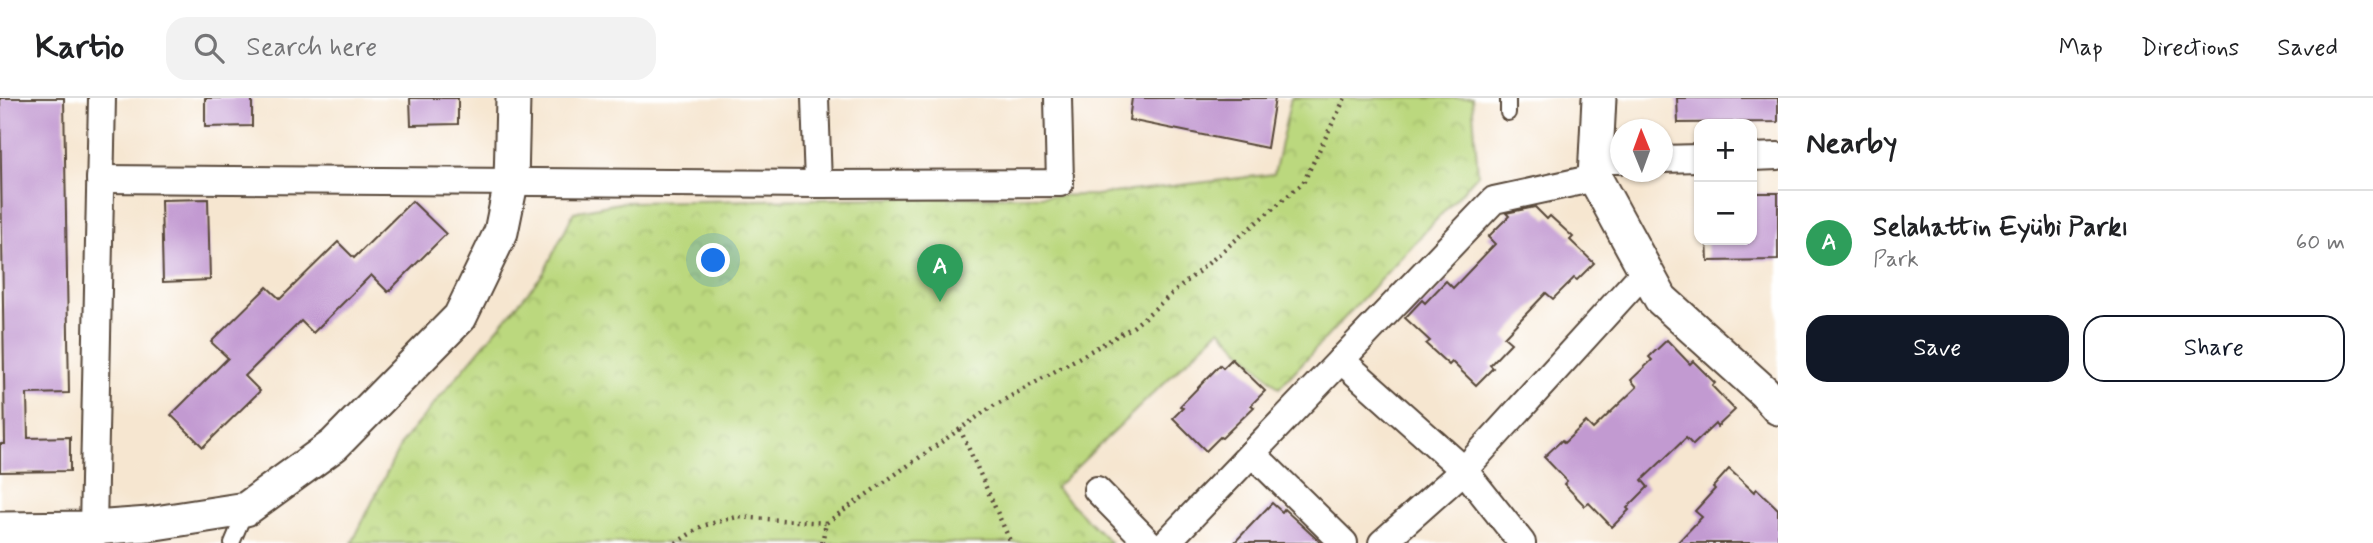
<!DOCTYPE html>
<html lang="en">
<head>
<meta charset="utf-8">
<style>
	body { margin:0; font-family:Mynerve,sans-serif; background:#f2f2f2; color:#202124 }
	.controls { position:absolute; right:21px; top:21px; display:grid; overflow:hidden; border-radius:14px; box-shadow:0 2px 5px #0004 }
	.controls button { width:63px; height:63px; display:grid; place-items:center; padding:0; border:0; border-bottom:2px solid #e0e0e0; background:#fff; color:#202124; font:35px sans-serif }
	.compass { position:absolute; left:1610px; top:21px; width:63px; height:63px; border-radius:50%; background:#fff; box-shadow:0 2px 5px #0004; rotate:359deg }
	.you { position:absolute; left:714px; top:163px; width:24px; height:24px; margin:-18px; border:5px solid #fff; border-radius:50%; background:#1a73e8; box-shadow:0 0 0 10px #1a73e833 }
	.badge { display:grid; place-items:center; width:46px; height:46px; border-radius:50%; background:#111827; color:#fff; font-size:23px; font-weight:700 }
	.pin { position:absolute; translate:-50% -58px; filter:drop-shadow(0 2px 4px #0008) }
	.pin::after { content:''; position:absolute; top:37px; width:24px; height:21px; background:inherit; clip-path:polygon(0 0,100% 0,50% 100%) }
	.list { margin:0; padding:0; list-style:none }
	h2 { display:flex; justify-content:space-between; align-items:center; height:91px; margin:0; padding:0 28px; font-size:30px }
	h2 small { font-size:23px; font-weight:400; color:#757577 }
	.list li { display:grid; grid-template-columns:46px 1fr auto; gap:21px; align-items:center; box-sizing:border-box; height:105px; padding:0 28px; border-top:2px solid #e0e0e0 }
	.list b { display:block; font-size:26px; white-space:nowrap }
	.list p { margin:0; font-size:23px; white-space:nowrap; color:#757577 }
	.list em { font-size:23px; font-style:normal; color:#757577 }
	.actions { display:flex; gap:14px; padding:21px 28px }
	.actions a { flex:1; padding:16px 0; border:2px solid #111827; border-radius:21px; text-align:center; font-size:24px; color:#111827 }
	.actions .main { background:#111827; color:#fff }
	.icon { flex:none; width:38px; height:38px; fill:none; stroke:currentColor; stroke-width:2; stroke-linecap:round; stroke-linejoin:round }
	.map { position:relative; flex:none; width:1778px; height:445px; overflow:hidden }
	header { display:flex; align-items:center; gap:42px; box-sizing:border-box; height:98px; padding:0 35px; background:#fff; border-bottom:2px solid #e0e0e0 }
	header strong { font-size:33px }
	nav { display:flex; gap:38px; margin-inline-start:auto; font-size:24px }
	.search { width:490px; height:63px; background:#f2f2f2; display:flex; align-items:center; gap:18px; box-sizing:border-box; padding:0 24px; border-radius:21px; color:#757577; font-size:26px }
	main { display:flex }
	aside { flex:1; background:#fff }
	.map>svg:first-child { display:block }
	.park { fill:url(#park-crowns); stroke:#7b814e; stroke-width:2 }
	.building { fill:#c29ad1 }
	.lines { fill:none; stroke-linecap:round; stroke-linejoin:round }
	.service-casing { stroke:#574639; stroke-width:18 }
	.minor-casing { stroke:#574639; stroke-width:30 }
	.tertiary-casing { stroke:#574639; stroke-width:37 }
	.path { stroke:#574639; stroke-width:4.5; stroke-dasharray:2 5; stroke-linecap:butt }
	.service { stroke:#fff; stroke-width:14 }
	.minor { stroke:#fff; stroke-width:26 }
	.tertiary { stroke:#fff; stroke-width:33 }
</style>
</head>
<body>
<header>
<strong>Kartio</strong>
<div class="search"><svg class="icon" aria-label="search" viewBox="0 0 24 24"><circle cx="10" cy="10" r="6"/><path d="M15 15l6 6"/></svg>Search here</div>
<nav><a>Map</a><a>Directions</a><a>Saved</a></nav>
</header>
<main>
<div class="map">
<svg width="1778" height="445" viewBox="0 0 1778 445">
	<defs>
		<pattern id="park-crowns" width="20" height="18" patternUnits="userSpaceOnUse" patternTransform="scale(1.75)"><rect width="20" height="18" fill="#bbd87e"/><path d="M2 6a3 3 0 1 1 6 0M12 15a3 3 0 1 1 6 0" fill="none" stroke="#a2ba6c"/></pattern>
	</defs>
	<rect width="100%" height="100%" fill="#fff"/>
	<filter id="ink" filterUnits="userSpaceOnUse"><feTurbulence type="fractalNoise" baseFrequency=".0143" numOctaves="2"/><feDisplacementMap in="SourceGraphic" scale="14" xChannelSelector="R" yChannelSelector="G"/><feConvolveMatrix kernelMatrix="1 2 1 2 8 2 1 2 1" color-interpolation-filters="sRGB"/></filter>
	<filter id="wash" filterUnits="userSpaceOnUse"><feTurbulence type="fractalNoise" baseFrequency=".00686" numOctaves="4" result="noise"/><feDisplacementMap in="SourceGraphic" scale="28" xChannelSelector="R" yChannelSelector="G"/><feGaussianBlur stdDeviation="1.57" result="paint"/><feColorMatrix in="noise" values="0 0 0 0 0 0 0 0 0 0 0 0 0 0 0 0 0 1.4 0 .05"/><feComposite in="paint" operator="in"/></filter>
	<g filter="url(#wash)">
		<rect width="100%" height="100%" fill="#f6e6d0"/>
		<polygon class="park" points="1291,0 1472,0 1478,77 1279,290 1220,231 1055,390 1111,445 352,445 402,344 543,176 574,114 624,104 1096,97 1274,76"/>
		<g id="blocks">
			<g class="building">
				<polygon points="0,0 64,0 69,295 27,296 28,340 70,339 70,373 0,374 0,346 5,346"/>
				<polygon points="205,0 252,0 252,28 205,29"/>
				<polygon points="410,0 458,0 458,26 411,27"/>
				<polygon points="1132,0 1275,0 1267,50 1129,22"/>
				<polygon points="1677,0 1778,0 1778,24 1678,25"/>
				<polygon points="1752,95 1778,95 1778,162 1708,163 1707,142 1752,142"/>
				<polygon points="208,101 210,182 163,184 161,102"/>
				<polygon points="412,103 446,136 388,194 371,177 313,235 301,223 245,278 260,293 203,349 171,317 228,260 211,244 267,189 280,201 338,144 354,160"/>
				<polygon points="1535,109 1547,121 1550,118 1573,139 1570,142 1594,165 1577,182 1574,180 1553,201 1546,195 1504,239 1511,245 1490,267 1493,270 1476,287 1452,264 1449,267 1426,246 1430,243 1405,220 1422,202 1425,205 1446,183 1453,190 1495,146 1488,139 1509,118 1506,115"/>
				<polygon points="1667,242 1690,266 1693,263 1715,285 1712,288 1735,312 1717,329 1715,326 1693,347 1686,340 1642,382 1648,389 1627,410 1629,412 1612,429 1589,405 1585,408 1564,386 1567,383 1544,359 1562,342 1564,345 1586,324 1593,331 1616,309 1637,289 1631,282 1652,262 1649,259"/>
				<polygon points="1232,261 1265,293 1251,307 1254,309 1222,340 1220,339 1206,353 1173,320 1183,310 1180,308 1220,267 1223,270"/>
				<polygon points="1729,371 1754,394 1757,391 1778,411 1778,445 1677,445 1702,419 1695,413 1715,391 1713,389"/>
				<polygon points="1272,405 1282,414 1284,411 1321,445 1234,445"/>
			</g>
		</g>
	</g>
	<g filter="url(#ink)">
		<use href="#blocks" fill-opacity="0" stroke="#574639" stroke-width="2"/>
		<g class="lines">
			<g class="service-casing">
				<g id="service">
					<polyline points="1508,0 1508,15"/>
					<polyline points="232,445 246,412"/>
				</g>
			</g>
			<g class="minor-casing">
				<g id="minor">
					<polyline points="815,0 818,86"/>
					<polyline points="1752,59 1778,58"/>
					<polyline points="1662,61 1699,60"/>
					<polyline points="1595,62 1620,62"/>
					<polyline points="100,81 818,86 1060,85 1058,0"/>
					<polyline points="1341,262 1464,372 1382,445"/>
					<polyline points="1252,355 1344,445"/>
					<polyline points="1097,392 1149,445"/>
					<polyline points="93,430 102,0"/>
					<polyline points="1166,445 1494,102 1595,80"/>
					<polyline points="1522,445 1464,372 1646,172"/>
				</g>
			</g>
			<g class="tertiary-casing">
				<g id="tertiary">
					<polyline points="1599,0 1595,80 1661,201 1764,294 1778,310"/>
					<polyline points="0,431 93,430 149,426 246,411 334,347 460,219 501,134 511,85 513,0"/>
				</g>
			</g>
			<g class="path">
				<polyline points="960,331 1011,445"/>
				<polyline points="676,445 702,428 737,419 826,425"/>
				<polyline points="822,445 826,425 990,310 1133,229 1303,85 1345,0"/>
			</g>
			<use href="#service" class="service"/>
			<use href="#minor" class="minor"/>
			<use href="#tertiary" class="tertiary"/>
		</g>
	</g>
</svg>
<div class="controls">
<button>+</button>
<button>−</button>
</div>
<svg class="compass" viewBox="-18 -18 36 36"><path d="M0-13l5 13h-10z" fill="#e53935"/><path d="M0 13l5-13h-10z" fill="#757577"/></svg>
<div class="you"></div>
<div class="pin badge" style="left:940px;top:204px;background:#2e9e5b">A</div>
</div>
<aside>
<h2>Nearby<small></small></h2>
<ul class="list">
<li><span class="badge" style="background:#2e9e5b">A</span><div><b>Selahattin Eyübi Parkı</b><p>Park</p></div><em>60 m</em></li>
</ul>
<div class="actions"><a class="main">Save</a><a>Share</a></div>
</aside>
</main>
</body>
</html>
